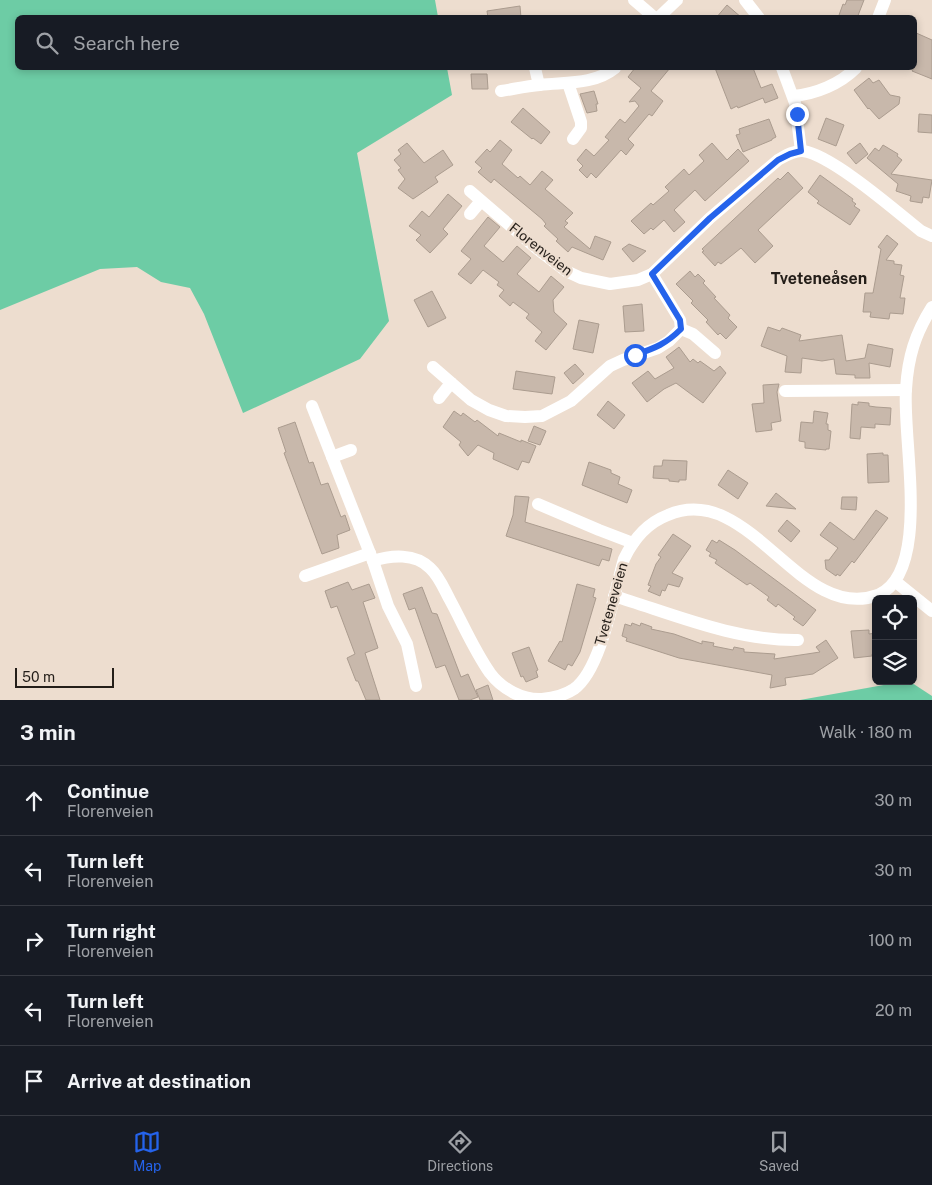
<!DOCTYPE html>
<html lang="en">
<head>
<meta charset="utf-8">
<style>
	body { margin:0; font-family:"Public Sans",sans-serif; background:#20242c; color:#f1f3f6 }
	.controls { position:absolute; right:15px; bottom:15px; display:grid; overflow:hidden; border-radius:8px; box-shadow:0 2px 8px #0003 }
	.controls button { width:45px; height:45px; display:grid; place-items:center; padding:0; border:0; border-bottom:1px solid #363941; background:#171b24; color:#f1f3f6; font:25px sans-serif }
	.scale { position:absolute; left:15px; bottom:12px; width:99px; box-sizing:border-box; padding-left:5px; border:2px solid #241e19; border-top:0; font-size:14px; line-height:18px; white-space:nowrap; color:#241e19; -webkit-text-stroke:4px #edddcf; paint-order:stroke }
	.stop { position:absolute; width:15px; height:15px; margin:-11px; border:4px solid #2563eb; border-radius:50%; background:#fff }
	.stop.end { background:#2563eb; border-color:#fff; box-shadow:0 1px 5px #0008 }
	.list { margin:0; padding:0; list-style:none }
	h2 { display:flex; justify-content:space-between; align-items:center; height:65px; margin:0; padding:0 20px; font-size:21px }
	h2 small { font-size:16px; font-weight:400; color:#9ea1a6 }
	.list li { display:grid; grid-template-columns:32px 1fr auto; gap:15px; align-items:center; box-sizing:border-box; height:70px; padding:0 20px; border-top:1px solid #363941 }
	.list b { display:block; font-size:19px; white-space:nowrap }
	.list p { margin:0; font-size:16px; white-space:nowrap; color:#9ea1a6 }
	.list em { font-size:16px; font-style:normal; color:#9ea1a6 }
	.icon { flex:none; width:28px; height:28px; fill:none; stroke:currentColor; stroke-width:2; stroke-linecap:round; stroke-linejoin:round }
	.map { position:relative; flex:none; width:932px; height:700px; overflow:hidden }
	.search { position:absolute; background:#171b24; box-shadow:0 2px 8px #0003; left:15px; right:15px; top:15px; height:55px; display:flex; align-items:center; gap:12px; box-sizing:border-box; padding:0 18px; border-radius:8px; color:#9ea1a6; font-size:19px }
	.sheet { height:415px; background:#171b24 }
	nav { display:flex; justify-content:space-around; align-items:center; box-sizing:border-box; height:70px; border-top:1px solid #363941; background:#171b24; font-size:14px; color:#9ea1a6 }
	nav a { display:grid; justify-items:center; gap:2px }
	nav .on { color:#2563eb }
	.map>svg:first-child { display:block }
	.green { fill:#6dcca5 }
	.building { fill:#c8b8ab; stroke:#ab9c8f }
	.lines { fill:none; stroke-linecap:round; stroke-linejoin:round }
	.minor { stroke:#fff; stroke-width:12 }
	.route { stroke:#2563eb; stroke-width:6 }
	.labels { text-anchor:middle; dominant-baseline:central; stroke-width:5; stroke-linejoin:round; paint-order:stroke }
	.street-label { font-size:14px; fill:#241e19; stroke:#edddcf }
	.quarter-label { font-size:16px; font-weight:bold; fill:#241e19; stroke:#edddcf }
</style>
</head>
<body>
<div class="map">
<svg width="932" height="700" viewBox="0 0 932 700">
	<rect width="100%" height="100%" fill="#edddcf"/>
	<g class="green">
		<polygon points="0,0 435,0 438,17 18,18 18,68 447,68 452,95 357,153 389,321 360,359 243,413 204,314 190,288 161,282 137,267 100,269 0,310"/>
		<polygon points="906,681 909,681 932,696 932,700 800,700"/>
	</g>
	<g class="building">
		<polygon points="847,0 864,0 857,18 838,18 843,4 845,5"/>
		<polygon points="727,5 742,18 716,18"/>
		<polygon points="520,6 521,18 488,18 487,11"/>
		<polygon points="914,32 932,40 932,79 912,71 914,68"/>
		<polygon points="635,68 670,68 651,91 663,101 652,116 649,114 628,139 634,145 626,155 621,150 596,178 591,173 587,178 579,170 583,166 577,160 586,149 594,156 609,140 605,137 620,119 625,123 639,106 635,101 629,102 641,88 628,77"/>
		<polygon points="715,68 753,68 761,88 772,84 778,98 765,103 763,98 738,108 737,106 731,109"/>
		<polygon points="471,74 487,74 488,89 472,89"/>
		<polygon points="869,78 873,83 879,80 890,95 900,97 899,104 879,119 869,108 868,109 854,90"/>
		<polygon points="594,91 598,104 596,104 597,111 587,113 580,94"/>
		<polygon points="523,108 550,132 541,144 533,138 532,139 511,122"/>
		<polygon points="919,114 932,115 932,133 918,132"/>
		<polygon points="826,118 844,125 836,146 818,139"/>
		<polygon points="769,119 776,137 772,139 772,140 743,152 736,135 740,134 739,129"/>
		<polygon points="500,140 512,150 502,164 518,178 520,176 530,185 542,171 553,180 545,189 573,213 565,221 568,223 564,227 590,249 595,236 611,242 603,260 572,247 568,252 556,241 558,239 544,226 546,224 542,219 494,179 491,183 478,172 482,168 475,162 487,149 490,152"/>
		<polygon points="407,143 424,163 443,150 453,165 435,177 438,182 413,199 398,188 405,179 398,170 401,168 394,160 401,154 398,150"/>
		<polygon points="712,143 727,160 738,149 749,161 705,201 695,190 674,210 685,222 674,232 664,220 653,230 651,228 644,234 631,221 651,203 653,205 669,191 665,187 684,169 689,175 704,161 699,155"/>
		<polygon points="860,143 868,154 856,164 847,153"/>
		<polygon points="883,145 898,154 897,156 902,160 891,174 932,180 929,198 923,197 922,203 910,201 911,196 896,191 898,184 867,158 875,148 879,151"/>
		<polygon points="788,172 803,188 758,230 773,246 755,263 741,248 721,264 718,262 715,266 702,252 704,251 702,249 778,178 780,180"/>
		<polygon points="820,175 853,199 852,201 856,204 854,206 860,210 850,225 817,203 819,201 808,192"/>
		<polygon points="448,194 462,206 443,229 448,234 430,253 416,240 421,235 409,226 422,211 429,217"/>
		<polygon points="488,217 500,227 484,246 503,262 517,246 531,258 517,274 539,292 551,276 564,287 553,300 554,312 567,324 546,350 535,341 542,332 526,318 529,314 513,302 510,306 499,296 504,290 497,285 499,282 483,270 471,284 458,274 471,259 461,251"/>
		<polygon points="887,235 898,244 886,260 894,261 894,264 902,265 900,275 904,276 900,298 905,298 903,314 890,313 889,319 870,317 871,312 863,312 865,293 873,293 881,249 878,247"/>
		<polygon points="629,244 646,251 633,262 622,249"/>
		<polygon points="690,271 695,277 698,274 705,281 703,283 716,297 714,298 730,315 728,318 737,327 726,339 720,333 718,335 706,322 708,320 691,303 693,301 676,284"/>
		<polygon points="432,291 446,318 428,327 414,300"/>
		<polygon points="642,304 644,331 625,332 623,306"/>
		<polygon points="579,320 599,324 593,353 573,349"/>
		<polygon points="768,327 780,331 782,328 801,335 799,341 842,335 846,361 865,358 868,344 893,349 890,367 869,363 870,378 855,378 855,375 836,374 834,359 822,361 802,358 801,373 785,372 787,356 761,346"/>
		<polygon points="679,347 690,362 693,359 698,363 700,361 714,371 720,366 726,373 703,403 676,383 664,389 647,402 632,383 648,371 655,379 674,368 666,357"/>
		<polygon points="575,364 584,374 573,384 564,373"/>
		<polygon points="516,371 555,377 552,394 513,389"/>
		<polygon points="779,384 777,392 781,421 771,423 772,430 756,432 752,404 764,403 763,385"/>
		<polygon points="608,401 625,415 614,429 597,415"/>
		<polygon points="858,402 869,403 869,406 876,407 891,408 890,425 875,424 875,428 861,427 860,439 850,438 852,404 858,405"/>
		<polygon points="454,411 461,416 463,413 475,422 477,420 498,436 499,433 521,442 521,440 536,446 529,463 522,461 518,470 493,459 494,453 478,445 468,456 459,445 461,442 443,427"/>
		<polygon points="814,411 828,413 826,424 828,424 828,430 831,431 829,449 826,449 826,450 805,448 805,442 799,441 801,422 813,423"/>
		<polygon points="295,422 309,463 313,462 321,485 328,483 341,517 345,515 350,530 337,535 339,548 322,554 284,453 286,452 278,428"/>
		<polygon points="534,426 546,431 540,445 528,441"/>
		<polygon points="883,453 883,455 888,455 889,482 868,483 867,454"/>
		<polygon points="663,460 687,461 686,480 679,480 679,482 669,481 669,479 653,478 654,466 662,466"/>
		<polygon points="589,462 611,470 611,473 620,477 618,484 632,490 627,503 582,485"/>
		<polygon points="728,470 748,483 738,499 718,485"/>
		<polygon points="776,493 796,509 766,506"/>
		<polygon points="515,496 529,497 525,522 612,549 609,561 602,559 599,566 506,536 513,515"/>
		<polygon points="842,497 857,497 856,510 841,509"/>
		<polygon points="876,510 888,518 854,563 852,561 840,576 837,574 836,576 826,569 825,560 829,560 838,548 820,535 830,522 854,540"/>
		<polygon points="787,520 800,531 791,542 778,531"/>
		<polygon points="673,534 691,546 672,573 683,578 679,587 668,584 665,591 662,590 660,596 648,591 651,586 648,585 656,564 661,557 658,555"/>
		<polygon points="712,540 717,543 719,540 735,550 816,610 805,624 803,626 793,619 795,617 778,604 776,607 767,600 769,597 750,583 747,585 715,563 717,560 709,556 711,553 706,550"/>
		<polygon points="348,582 352,590 369,584 375,598 363,602 378,648 365,653 380,700 366,700 358,681 356,681 347,658 355,654 337,606 331,608 325,591"/>
		<polygon points="577,584 595,589 593,597 596,598 580,652 572,666 568,664 565,670 548,661 560,641 562,642"/>
		<polygon points="422,587 432,613 437,614 461,677 468,674 478,697 470,700 459,700 445,665 436,668 415,608 409,610 403,594"/>
		<polygon points="632,623 640,626 641,623 652,627 651,629 674,634 702,644 702,641 714,643 713,646 733,650 734,647 744,649 744,652 775,654 774,659 820,652 816,647 826,640 838,658 813,674 785,678 786,685 770,688 772,675 679,658 626,641 627,638 622,636 625,624 631,626"/>
		<polygon points="869,630 869,634 876,633 876,654 872,654 872,656 854,658 851,631"/>
		<polygon points="529,647 538,670 536,671 538,677 526,682 523,676 521,677 512,653"/>
		<polygon points="488,685 493,700 480,700 476,690"/>
	</g>
	<g class="lines">
		<g class="minor">
			<polyline points="634,0 655,18"/>
			<polyline points="745,0 759,18"/>
			<polyline points="658,18 677,0"/>
			<polyline points="878,18 885,0"/>
			<polyline points="535,68 539,85"/>
			<polyline points="782,68 795,103 801,151"/>
			<polyline points="568,83 581,122 581,128 573,139"/>
			<path d="M501 91C514 89 527 86 540 85 565 82 594 85 615 68"/>
			<path d="M793 96C816 94 840 84 856 68"/>
			<path d="M470 191 536 248 566 271 581 278 610 284 638 280 652 274 710 218 778 160C785 156 794 150 803 151 832 155 896 211 921 231L932 236"/>
			<polyline points="470,214 481,201"/>
			<polyline points="652,274 680,320 681,329"/>
			<polyline points="681,329 693,334 715,353"/>
			<polyline points="433,367 471,400 489,410 506,416 525,417 542,416 571,401 610,366 623,360 658,348 669,341 681,329"/>
			<polyline points="785,391 906,390"/>
			<polyline points="439,398 451,383"/>
			<polyline points="312,406 373,561 388,606 407,644 416,686"/>
			<polyline points="332,457 351,450"/>
			<polyline points="538,504 599,530 633,543"/>
			<path d="M373 561C391 555 415 553 430 568 439 576 444 589 450 600 463 624 474 650 490 673 502 689 522 700 542 699 553 698 565 695 574 689 602 669 614 592 624 559 633 540 647 523 668 515 750 480 799 624 878 595 932 572 902 439 906 389 908 357 915 334 932 307"/>
			<polyline points="305,576 370,553"/>
			<polyline points="896,582 932,611"/>
			<path d="M614 596C673 614 735 641 798 640"/>
		</g>
	</g>
	<g class="lines">
		<path class="route" d="M635 355C655 348 666 344 681 329L680 320 652 274 710 218 778 160 790 154 801 151 797 114"/>
	</g>
	<g class="labels">
		<g class="street-label">
			<text transform="translate(541 249) rotate(38)">Florenveien</text>
			<text transform="translate(611 604) rotate(-74)">Tveteneveien</text>
		</g>
		<g class="quarter-label">
			<text x="819" y="278">Tveteneåsen</text>
		</g>
	</g>
</svg>
<div class="controls">
<button><svg class="icon" aria-label="locate" viewBox="0 0 24 24"><circle cx="12" cy="12" r="6"/><path d="M12 2v4M12 18v4M2 12h4M18 12h4"/></svg></button>
<button><svg class="icon" aria-label="layers" viewBox="0 0 24 24"><path d="M12 4l9 5-9 5-9-5zM3 14l9 5 9-5"/></svg></button>
</div>
<div class="scale">50 m</div>
<div class="stop" style="left:635px;top:355px"></div>
<div class="stop end" style="left:797px;top:114px"></div>
<div class="search"><svg class="icon" aria-label="search" viewBox="0 0 24 24"><circle cx="10" cy="10" r="6"/><path d="M15 15l6 6"/></svg>Search here</div>
</div>
<section class="sheet">
<h2>3 min<small>Walk · 180 m</small></h2>
<ul class="list">
<li><svg class="icon" aria-label="ahead" viewBox="0 0 24 24"><path d="M12 20V5M6 11l6-6 6 6"/></svg><div><b>Continue</b><p>Florenveien</p></div><em>30 m</em></li>
<li><svg class="icon" aria-label="left" viewBox="0 0 24 24"><path d="M17 20v-9H6M10 6l-5 5 5 5"/></svg><div><b>Turn left</b><p>Florenveien</p></div><em>30 m</em></li>
<li><svg class="icon" aria-label="right" viewBox="0 0 24 24"><path d="M7 20v-9h11M14 6l5 5-5 5"/></svg><div><b>Turn right</b><p>Florenveien</p></div><em>100 m</em></li>
<li><svg class="icon" aria-label="left" viewBox="0 0 24 24"><path d="M17 20v-9H6M10 6l-5 5 5 5"/></svg><div><b>Turn left</b><p>Florenveien</p></div><em>20 m</em></li>
<li><svg class="icon" aria-label="arrive" viewBox="0 0 24 24"><path d="M6 21V4h12l-3 4 3 4H6"/></svg><div><b>Arrive at destination</b></div></li>
</ul>
</section>
<nav>
<a class="on"><svg class="icon" aria-label="map" viewBox="0 0 24 24"><path d="M3 6l6-2 6 2 6-2v14l-6 2-6-2-6 2zM9 4v14M15 6v14"/></svg>Map</a>
<a><svg class="icon" aria-label="directions" viewBox="0 0 24 24"><path d="M12 3l9 9-9 9-9-9zM9 14v-3h6M13 9l2 2-2 2"/></svg>Directions</a>
<a><svg class="icon" aria-label="saved" viewBox="0 0 24 24"><path d="M7 4h10v16l-5-4-5 4z"/></svg>Saved</a>
</nav>
</body>
</html>
